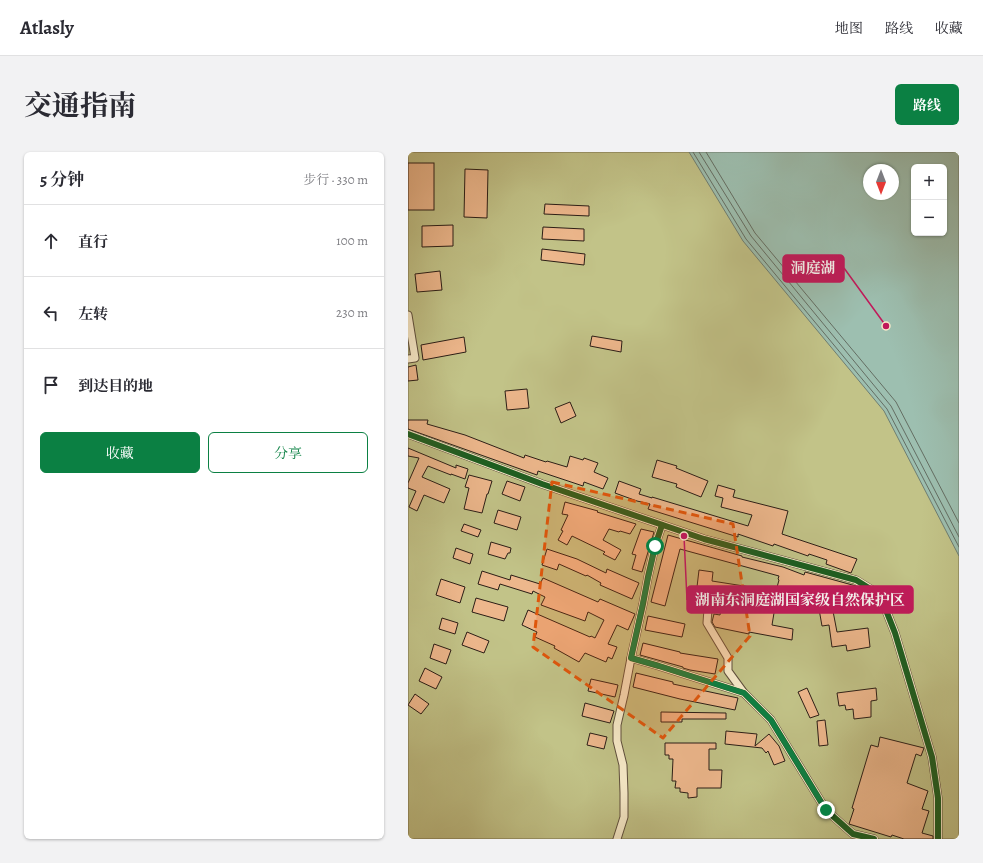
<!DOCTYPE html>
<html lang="zh">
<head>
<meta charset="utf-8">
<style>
	body { margin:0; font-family:Alegreya,"Noto Serif SC",serif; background:#f2f2f3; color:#2b2b33 }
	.controls { position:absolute; right:12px; top:12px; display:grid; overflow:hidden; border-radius:6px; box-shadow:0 1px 3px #0004 }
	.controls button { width:36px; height:36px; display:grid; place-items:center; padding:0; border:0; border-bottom:1px solid #e1e1e2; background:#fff; color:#2b2b33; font:20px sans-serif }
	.compass { position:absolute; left:455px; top:12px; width:36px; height:36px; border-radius:50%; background:#fff; box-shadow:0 1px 3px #0004; rotate:180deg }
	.stop { position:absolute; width:12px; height:12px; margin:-9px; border:3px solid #0b8043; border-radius:50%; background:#fff }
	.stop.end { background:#0b8043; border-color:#fff; box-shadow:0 1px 4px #0008 }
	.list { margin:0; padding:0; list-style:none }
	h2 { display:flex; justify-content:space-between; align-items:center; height:52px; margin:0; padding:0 16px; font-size:17px }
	h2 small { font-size:13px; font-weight:400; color:#7c7c81 }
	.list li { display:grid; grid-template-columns:26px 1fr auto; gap:12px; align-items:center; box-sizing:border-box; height:72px; padding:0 16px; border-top:1px solid #e1e1e2 }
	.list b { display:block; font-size:15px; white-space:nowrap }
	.list em { font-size:13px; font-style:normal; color:#7c7c81 }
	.actions { display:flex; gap:8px; padding:12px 16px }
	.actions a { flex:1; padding:9px 0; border:1px solid #0b8043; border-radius:6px; text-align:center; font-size:14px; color:#0b8043 }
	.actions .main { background:#0b8043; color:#fff }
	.icon { flex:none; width:22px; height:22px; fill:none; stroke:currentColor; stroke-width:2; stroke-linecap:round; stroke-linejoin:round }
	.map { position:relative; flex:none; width:551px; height:687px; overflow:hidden; border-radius:6px }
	header { display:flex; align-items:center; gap:24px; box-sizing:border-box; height:56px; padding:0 20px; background:#fff; border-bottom:1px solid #e1e1e2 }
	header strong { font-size:19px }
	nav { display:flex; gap:22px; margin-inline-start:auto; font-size:14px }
	.intro { display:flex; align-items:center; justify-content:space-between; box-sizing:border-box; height:96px; padding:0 24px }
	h1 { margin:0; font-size:28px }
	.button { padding:10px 18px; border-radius:6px; background:#0b8043; color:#fff; font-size:14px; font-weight:700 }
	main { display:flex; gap:24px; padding:0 24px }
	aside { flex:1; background:#fff; border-radius:6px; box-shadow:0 1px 3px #0004 }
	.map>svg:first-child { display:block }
	.green { fill:#c2c388; stroke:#76704f; fill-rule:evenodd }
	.water { fill:#9dbfb0; stroke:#6f7e72; fill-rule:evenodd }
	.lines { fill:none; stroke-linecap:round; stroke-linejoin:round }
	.shore { stroke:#646e63; stroke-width:1 }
	.building { fill:#edb78c; stroke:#2b1d16 }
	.minor-casing { stroke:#5e4f3d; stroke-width:9 }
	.minor { stroke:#faeecd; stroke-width:7 }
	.cycleway-casing { stroke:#faeecd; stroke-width:8 }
	.cycleway { stroke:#1b5e20; stroke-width:6 }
	.route { stroke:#0b8043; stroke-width:5 }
	.marked { fill:#df560c; fill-opacity:0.2; stroke:#df560c; stroke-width:3; stroke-dasharray:8 5; stroke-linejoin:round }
	.leader { fill:none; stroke:#c2185b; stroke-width:1.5 }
	.callout-dot { fill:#c2185b; stroke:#faeecd; stroke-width:1.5 }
	.callout { fill:#c2185b; stroke:#c2185b; stroke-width:1.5 }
	.callout-label { font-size:15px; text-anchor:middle; font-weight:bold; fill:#fff }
</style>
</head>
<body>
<header>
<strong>Atlasly</strong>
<nav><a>地图</a><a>路线</a><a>收藏</a></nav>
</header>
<div class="intro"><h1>交通指南</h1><a class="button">路线</a></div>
<main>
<aside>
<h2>5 分钟<small>步行 · 330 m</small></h2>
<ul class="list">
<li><svg class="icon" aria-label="ahead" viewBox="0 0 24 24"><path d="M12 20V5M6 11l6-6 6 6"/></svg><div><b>直行</b></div><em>100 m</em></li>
<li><svg class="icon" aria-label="left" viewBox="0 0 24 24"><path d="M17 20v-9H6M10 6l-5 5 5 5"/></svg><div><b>左转</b></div><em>230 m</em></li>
<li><svg class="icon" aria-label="arrive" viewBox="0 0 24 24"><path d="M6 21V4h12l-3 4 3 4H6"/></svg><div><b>到达目的地</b></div></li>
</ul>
<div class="actions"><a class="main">收藏</a><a>分享</a></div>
</aside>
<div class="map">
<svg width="551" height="687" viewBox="0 0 551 687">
	<rect width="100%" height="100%" fill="#f7e5b2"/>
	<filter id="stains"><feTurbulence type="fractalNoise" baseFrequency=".005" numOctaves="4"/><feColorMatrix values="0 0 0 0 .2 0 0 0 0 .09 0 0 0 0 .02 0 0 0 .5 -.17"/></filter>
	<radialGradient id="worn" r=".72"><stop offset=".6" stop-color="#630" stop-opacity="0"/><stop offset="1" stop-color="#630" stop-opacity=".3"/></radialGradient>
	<path class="green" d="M0 0H551V687H0ZM506 15H536V81H506ZM461 18H485V42H461Z"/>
	<path class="water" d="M281 0H551V404L476 259 335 89ZM506 15H536V81H506ZM461 18H485V42H461Z"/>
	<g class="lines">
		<g class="shore">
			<polyline points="285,0 338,87 479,257 551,395"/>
			<polyline points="291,0 343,84 483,254 551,385"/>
			<polyline points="298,0 347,81 488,250 551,371"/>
		</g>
	</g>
	<g class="building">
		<rect x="0" y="11" width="26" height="47"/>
		<polygon points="57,17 80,18 79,66 56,65"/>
		<polygon points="137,52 181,54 181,64 136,62"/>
		<polygon points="45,73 45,94 14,95 14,74"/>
		<polygon points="135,75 176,77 176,89 134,87"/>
		<polygon points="134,97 177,102 176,113 133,108"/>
		<polygon points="32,119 34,138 9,140 7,122"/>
		<polygon points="184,184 214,189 213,200 182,194"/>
		<polygon points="56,185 58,200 15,208 13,193"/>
		<polygon points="8,213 10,228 0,229 0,215"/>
		<polygon points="119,237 121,256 99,258 97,239"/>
		<polygon points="162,250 168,264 153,271 147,256"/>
		<polygon points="0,268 20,268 19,272 57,283 116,306 117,303 138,310 139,309 159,315 162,304 175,308 176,306 190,311 186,320 200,326 195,337 176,330 175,334 130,319 129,323 0,277"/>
		<polygon points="0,296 48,316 48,313 60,317 57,327 43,322 43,323 20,314 14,325 42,337 36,351 16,343 9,359 1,355 8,339 0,336 0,331 11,306 0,304"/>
		<polygon points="249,308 269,314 268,316 300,329 293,345 268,335 269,332 244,325"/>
		<polygon points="61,323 84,329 80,342 79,342 74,361 56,357 61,336 57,335"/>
		<polygon points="99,329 117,335 112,349 94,342"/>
		<polygon points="211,329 233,337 231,342 244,346 244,345 340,374 344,363 313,355 315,346 307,344 310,333 327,338 325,345 380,359 374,382 449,407 443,421 418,412 419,408 401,402 400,404 366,392 365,394 330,382 330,385 240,357 242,352 229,349 207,341"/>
		<polygon points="157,350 190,359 189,360 228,372 222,382 212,379 211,380 201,377 195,388 213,398 207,408 195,402 197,400 164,384 159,393 150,388 155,379 153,378 160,363 154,362"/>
		<polygon points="90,358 113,365 109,378 86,371"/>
		<polygon points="56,372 73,378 70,385 53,379"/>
		<polygon points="233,377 246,380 234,420 224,417 228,403 224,402"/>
		<polygon points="260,383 334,404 334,405 375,415 396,423 397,420 448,434 444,447 407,436 406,438 400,436 397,446 391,444 390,446 373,441 370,455 367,455 364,473 385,477 384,488 341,480 341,482 307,475 304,470 306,462 312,463 316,440 289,435 291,418 305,420 304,429 355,437 353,447 365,450 371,428 370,427 371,424 272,397 257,454 243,450"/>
		<polygon points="83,390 103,396 102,401 100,401 97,407 80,402"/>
		<polygon points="48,396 65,402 62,412 45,406"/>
		<polygon points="139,397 169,407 198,421 199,417 231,431 224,447 192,433 193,431 179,423 178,424 151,412 149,418 134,413"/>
		<polygon points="74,419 102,428 103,423 132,432 135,426 190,450 192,447 227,462 220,478 209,473 200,492 209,495 204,507 200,505 198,510 177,501 171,510 146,496 147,494 127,485 129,480 114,473 120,458 182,485 183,484 187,486 196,468 180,460 177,469 133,453 137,445 125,439 124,442 92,432 90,438 70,432"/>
		<polygon points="33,427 57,435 52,451 28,443"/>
		<polygon points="68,446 100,455 96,469 64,460"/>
		<polygon points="424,454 429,480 460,476 462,495 439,499 438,493 424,495 421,473 414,474 411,457"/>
		<polygon points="240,464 277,472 274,485 237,478"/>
		<polygon points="34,466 50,471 47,482 31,477"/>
		<polygon points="59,480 81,489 76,501 54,493"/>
		<polygon points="235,491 272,500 272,501 310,507 307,522 282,518 275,516 275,515 232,503"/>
		<polygon points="26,492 43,498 38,512 22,506"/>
		<polygon points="17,516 34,525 28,537 11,529"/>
		<polygon points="228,521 265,530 265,532 330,546 327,558 272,547 225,535"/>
		<polygon points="183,527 210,533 207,545 180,539"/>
		<polygon points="399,536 411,563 402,566 390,540"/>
		<polygon points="468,536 469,548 463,549 463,565 446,567 445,557 438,558 437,553 431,554 429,541"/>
		<polygon points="7,542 21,552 13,562 0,553"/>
		<polygon points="177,551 206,559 202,571 174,564"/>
		<polygon points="253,560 318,561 318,567 274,567 274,570 253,570"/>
		<polygon points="417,568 420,593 411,594 409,569"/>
		<polygon points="318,579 349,582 347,594 361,582 371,594 377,609 366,613 360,599 358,601 354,596 317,592"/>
		<polygon points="182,581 199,585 196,597 179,593"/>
		<polygon points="472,585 516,596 513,604 508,602 499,631 520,639 514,657 521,659 514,681 525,684 525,687 496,687 484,683 483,685 441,672 446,657 444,656 463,593 470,595"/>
		<polygon points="257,591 308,591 308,597 301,597 301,618 314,618 313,636 289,636 289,645 280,646 280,641 272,640 272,636 267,636 268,629 264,629 265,607 261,607 261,603 257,603"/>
	</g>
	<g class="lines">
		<g class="minor-casing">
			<g id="minor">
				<polyline points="0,163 7,206 0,207"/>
				<polyline points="0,282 134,332 296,387 448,428 472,443 487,481 524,605 530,646 530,687"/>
				<polyline points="254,373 247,394 240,425 235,452 223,506 251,514 336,541 363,568 418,658 445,682 466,687"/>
				<polyline points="304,443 300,457 299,471 320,506 320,519 336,541"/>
				<polyline points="209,687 216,665 216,641 215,613 209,589 209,573 216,543 223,506"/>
			</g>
		</g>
		<use href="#minor" class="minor"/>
		<g class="cycleway-casing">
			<g id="cycleway">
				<polyline points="0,282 134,332 296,387 448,428 472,443 487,481 524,605 530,646 530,687"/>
				<polyline points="254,373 247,394 240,425 235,452 223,506 251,514 336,541 363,568 418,658 445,682 466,687"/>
			</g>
		</g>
		<use href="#cycleway" class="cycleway"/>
	</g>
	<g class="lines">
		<polyline class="route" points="247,394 223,506 251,514 336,541 363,568 418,658"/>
	</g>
	<path class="marked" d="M144 330 325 372 342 484 255 586 125 495Z"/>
	<path class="leader" d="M478 174L436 116M276 384L279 448"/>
	<g class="callout-dot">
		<circle cx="478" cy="174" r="4"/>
		<circle cx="276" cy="384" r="4"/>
	</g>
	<g class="callout">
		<rect x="375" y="103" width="61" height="27" rx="4"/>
		<rect x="279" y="434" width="226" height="27" rx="4"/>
	</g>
	<g class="callout-label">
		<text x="405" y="121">洞庭湖</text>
		<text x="392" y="453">湖南东洞庭湖国家级自然保护区</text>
	</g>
	<rect width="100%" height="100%" filter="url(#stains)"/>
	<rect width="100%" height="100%" fill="url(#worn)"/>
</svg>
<div class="controls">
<button>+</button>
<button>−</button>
</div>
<svg class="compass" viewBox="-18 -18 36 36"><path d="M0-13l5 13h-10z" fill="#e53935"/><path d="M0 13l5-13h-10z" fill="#7c7c81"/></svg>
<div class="stop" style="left:247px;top:394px"></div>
<div class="stop end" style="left:418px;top:658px"></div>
</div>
</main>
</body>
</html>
